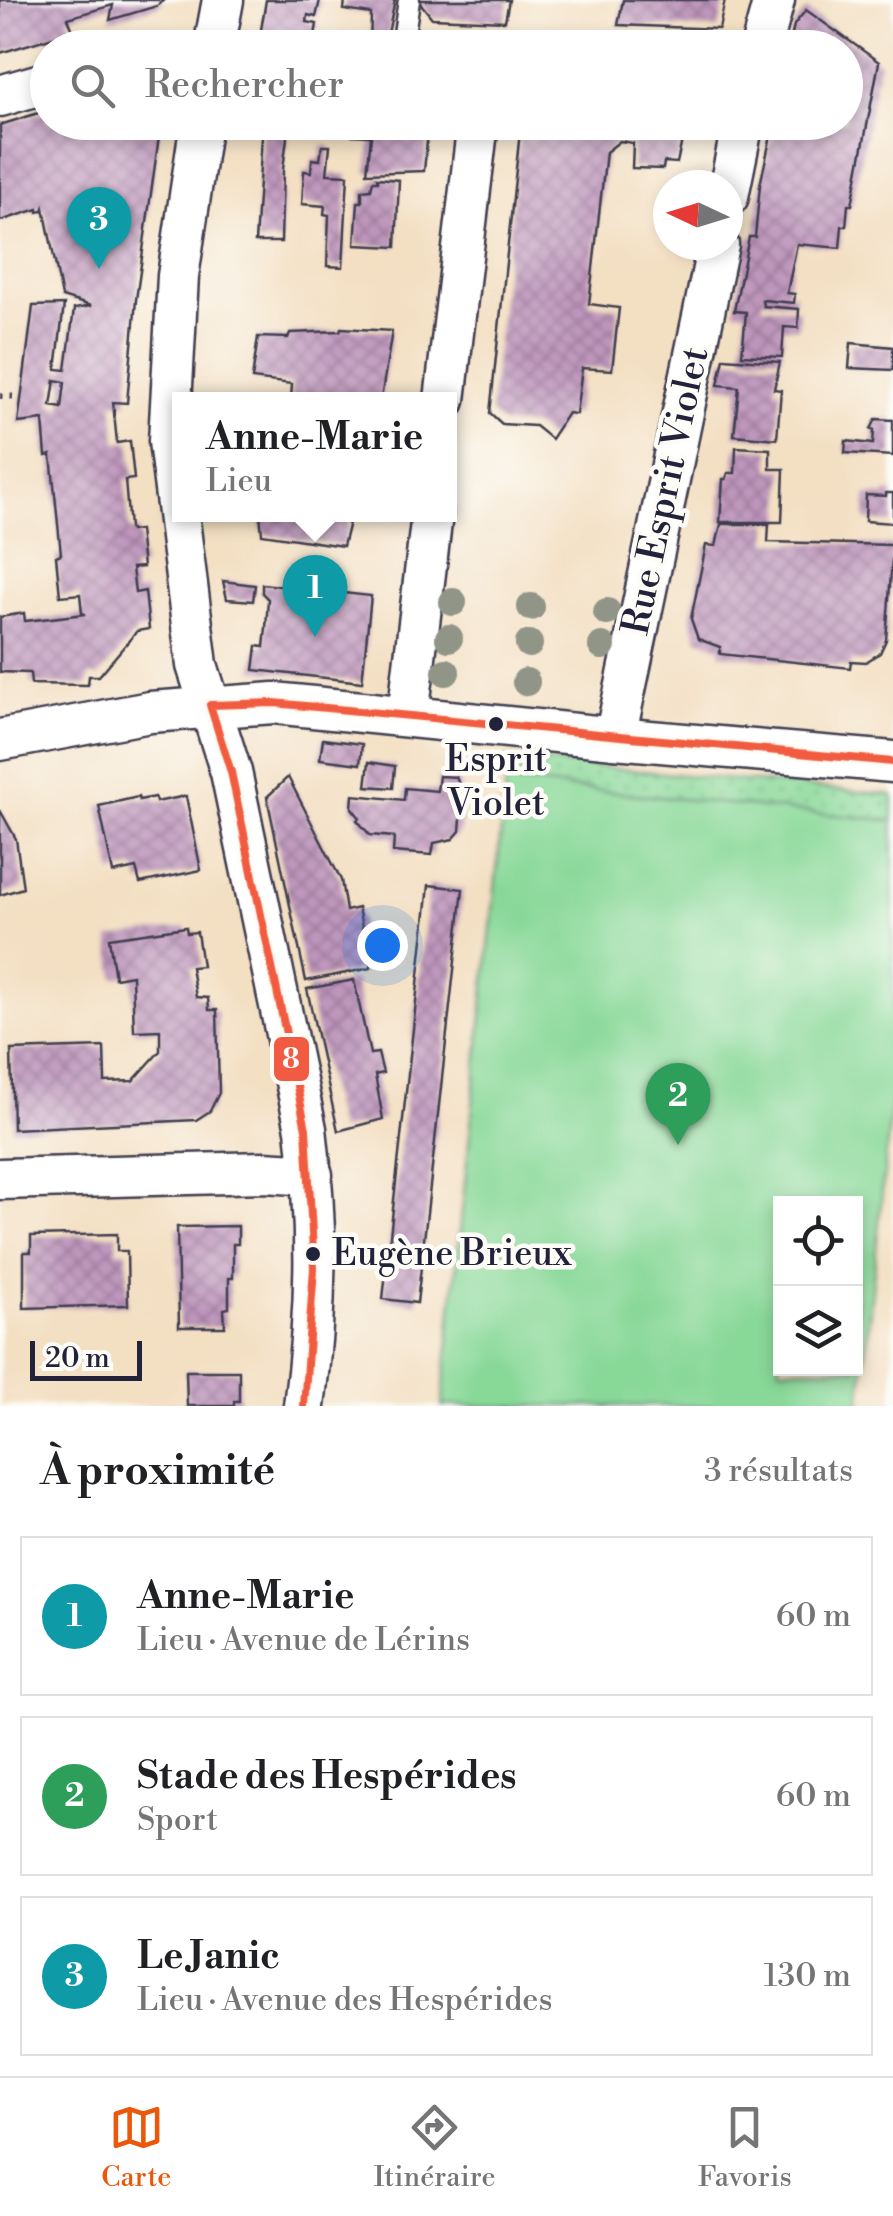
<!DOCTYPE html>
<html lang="fr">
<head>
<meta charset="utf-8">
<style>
	body { margin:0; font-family:"Libre Bodoni",serif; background:#f2f2f2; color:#202124 }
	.controls { position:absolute; right:30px; bottom:30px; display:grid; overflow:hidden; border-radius:0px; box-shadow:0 5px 15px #0003 }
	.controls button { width:90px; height:90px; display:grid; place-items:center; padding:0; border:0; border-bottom:2px solid #e0e0e0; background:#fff; color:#202124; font:50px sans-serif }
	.compass { position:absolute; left:653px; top:170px; width:90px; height:90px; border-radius:50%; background:#fff; box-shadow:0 5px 15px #0003; rotate:274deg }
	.scale { position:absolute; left:30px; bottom:25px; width:112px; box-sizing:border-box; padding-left:10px; border:5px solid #22223b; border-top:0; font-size:28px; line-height:35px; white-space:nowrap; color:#22223b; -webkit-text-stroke:8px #fdfcf7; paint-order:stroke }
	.you { position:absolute; left:382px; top:945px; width:35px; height:35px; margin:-25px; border:8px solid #fff; border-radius:50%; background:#1a73e8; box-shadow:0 0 0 15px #1a73e833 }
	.badge { display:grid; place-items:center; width:65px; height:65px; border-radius:50%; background:#ea580c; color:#fff; font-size:32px; font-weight:700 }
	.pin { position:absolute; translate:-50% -82px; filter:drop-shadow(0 2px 5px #0008) }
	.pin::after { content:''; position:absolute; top:52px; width:35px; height:30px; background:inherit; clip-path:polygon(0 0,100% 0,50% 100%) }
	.popup { position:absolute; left:172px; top:392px; width:285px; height:130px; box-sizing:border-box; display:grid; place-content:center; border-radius:0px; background:#fff; filter:drop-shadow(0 2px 8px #0005); font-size:32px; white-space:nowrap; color:#757577 }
	.popup b { font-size:38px; color:#202124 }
	.popup::after { content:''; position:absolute; left:50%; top:100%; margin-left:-20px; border:20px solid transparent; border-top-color:#fff }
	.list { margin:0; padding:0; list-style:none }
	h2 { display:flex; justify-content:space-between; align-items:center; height:130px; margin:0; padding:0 40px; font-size:42px }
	h2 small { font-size:32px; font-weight:400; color:#757577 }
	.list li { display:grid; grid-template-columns:65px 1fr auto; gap:30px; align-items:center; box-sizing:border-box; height:160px; margin:0 20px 20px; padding:0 20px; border:2px solid #e0e0e0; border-radius:0px }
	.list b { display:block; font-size:38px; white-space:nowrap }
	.list p { margin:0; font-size:32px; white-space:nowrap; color:#757577 }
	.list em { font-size:32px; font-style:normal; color:#757577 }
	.icon { flex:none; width:55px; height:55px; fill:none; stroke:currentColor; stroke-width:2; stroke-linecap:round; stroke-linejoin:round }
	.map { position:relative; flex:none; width:893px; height:1406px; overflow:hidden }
	.search { position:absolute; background:#fff; box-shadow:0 5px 15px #0003; left:30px; right:30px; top:30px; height:110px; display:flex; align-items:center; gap:25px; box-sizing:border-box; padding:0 35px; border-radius:55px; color:#757577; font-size:38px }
	.sheet { height:670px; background:#fff }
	nav { display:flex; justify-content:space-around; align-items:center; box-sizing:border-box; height:140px; border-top:2px solid #e0e0e0; background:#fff; font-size:28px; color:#757577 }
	nav a { display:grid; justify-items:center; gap:5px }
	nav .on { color:#ea580c }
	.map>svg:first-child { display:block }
	.grass { fill:url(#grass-dots); stroke:#557d6a; stroke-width:2.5 }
	.garden { fill:#88d898; stroke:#557d6a; stroke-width:2.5; fill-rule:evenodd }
	.building { fill:url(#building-cross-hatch); fill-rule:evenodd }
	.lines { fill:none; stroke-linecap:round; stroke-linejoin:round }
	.service-casing { stroke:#413e4f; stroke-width:25 }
	.minor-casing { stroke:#413e4f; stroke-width:45 }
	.path { stroke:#413e4f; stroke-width:6; stroke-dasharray:2.5 8; stroke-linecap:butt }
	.service { stroke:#fff; stroke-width:20 }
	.minor { stroke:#fff; stroke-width:40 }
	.bus-1-casing { stroke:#fdfcf7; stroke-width:15 }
	.bus-1 { stroke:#f15b41; stroke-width:8 }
	.tree { fill:#919587 }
	.bus-dot { fill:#22223b; stroke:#fdfcf7; stroke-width:4 }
	.labels { text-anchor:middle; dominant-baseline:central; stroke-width:9; stroke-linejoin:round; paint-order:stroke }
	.bus-label { font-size:36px; fill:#22223b; stroke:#fdfcf7 }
	.street-label { font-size:38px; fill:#22223b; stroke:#fdfcf7 }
	.line-badge { stroke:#fdfcf7; stroke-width:4 }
	.badge-label { font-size:28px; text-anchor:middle; font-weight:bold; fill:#fff }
</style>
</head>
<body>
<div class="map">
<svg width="893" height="1406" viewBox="0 0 893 1406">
	<defs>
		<pattern id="grass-dots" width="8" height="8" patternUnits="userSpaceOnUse" patternTransform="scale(2.5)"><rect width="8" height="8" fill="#88d898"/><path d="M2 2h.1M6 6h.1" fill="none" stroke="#75b984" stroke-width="1.8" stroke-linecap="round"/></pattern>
		<pattern id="building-cross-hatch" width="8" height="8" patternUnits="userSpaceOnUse" patternTransform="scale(2.5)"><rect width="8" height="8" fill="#bf97bd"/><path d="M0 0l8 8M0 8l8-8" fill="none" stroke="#9b7b9b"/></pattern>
	</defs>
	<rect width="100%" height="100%" fill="#fdfcf7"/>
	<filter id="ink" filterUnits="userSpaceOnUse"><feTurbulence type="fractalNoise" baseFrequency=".01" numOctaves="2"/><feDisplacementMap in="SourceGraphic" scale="20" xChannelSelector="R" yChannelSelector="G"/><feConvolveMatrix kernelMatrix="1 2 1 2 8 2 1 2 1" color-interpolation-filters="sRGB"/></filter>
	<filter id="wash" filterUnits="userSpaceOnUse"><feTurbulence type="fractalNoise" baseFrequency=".0048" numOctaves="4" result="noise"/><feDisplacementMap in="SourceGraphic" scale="40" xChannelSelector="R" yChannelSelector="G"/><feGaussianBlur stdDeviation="2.25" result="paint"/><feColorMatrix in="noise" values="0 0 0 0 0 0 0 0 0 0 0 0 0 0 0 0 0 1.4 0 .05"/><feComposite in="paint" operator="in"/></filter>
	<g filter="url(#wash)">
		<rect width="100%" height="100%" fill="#f3dfc2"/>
		<polygon class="grass" points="508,758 893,795 893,821 506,781"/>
		<path class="garden" d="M506 781 893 821V1087L860 1406H442ZM780 1204H856V1368H780Z"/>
		<g id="blocks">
			<g class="building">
				<polygon points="0,0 164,0 157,6 110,20 113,5 68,18 73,31 0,53"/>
				<polygon points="266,0 320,0 316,17 308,15 307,22 317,24 313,48 258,48"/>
				<polygon points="345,0 395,0 385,48 370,48 371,14 344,10"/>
				<polygon points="418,0 509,0 505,21 432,18"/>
				<polygon points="623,0 725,0 719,29 618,25"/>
				<polygon points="806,10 879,62 852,205 848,205 846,226 842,226 840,248 797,244 787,293 795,294 794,303 762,300 763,306 799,309 798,328 784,327 782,357 742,355 746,312 734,311 749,237 755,237 760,185 774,122 846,122 846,48 789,48 794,25"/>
				<path d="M48 110V122H161L136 300 127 403 113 402 117 443 130 441 134 479 125 480 129 528 130 531 139 530 143 567 132 568 135 593 145 591 149 629 137 631 99 676H89L88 685 31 684 30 673 0 672V617L24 613 25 621 85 614 82 613 80 594 60 596 56 556 61 554 59 534 51 455 46 456 43 420 18 423 33 306 64 305 56 369 66 370 74 309 91 306 62 297 44 208 43 211 38 212V209L0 221V125ZM55 380 65 382 62 408 51 406Z"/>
				<polygon points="263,122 289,122 283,169 281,242 255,242"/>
				<polygon points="333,122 429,122 424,171 367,173 371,136 332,134"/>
				<polygon points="521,122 686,122 677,163 664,162 663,169 632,168 633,143 620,141 606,152 589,304 619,308 612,370 582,368 576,414 568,413 551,439 535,426 502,424 490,413"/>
				<polygon points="322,146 330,146 327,174 348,175 343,267 327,266 329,215 324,214 325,206 302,204 304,171 311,172 312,159 320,160"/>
				<polygon points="377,178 399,180 396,247 355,245 358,202 362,202 362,190 371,189 373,181 378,181"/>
				<polygon points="341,328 392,331 381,399 291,399 292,384 252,379 258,337 288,338 290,333 340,331"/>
				<polygon points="851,343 893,347 893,370 849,368"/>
				<polygon points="724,358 780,362 774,389 781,390 777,439 734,435 739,387 718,385"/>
				<polygon points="876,419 893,420 893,456 845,453 846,441 873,444 874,430 871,429"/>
				<polygon points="736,447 770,449 770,469 784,469 782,522 720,522 723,479 726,479 728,473 735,473"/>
				<polygon points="886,493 893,493 893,523 865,521 866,495 886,496"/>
				<polygon points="260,514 351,514 343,546 262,534"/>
				<polygon points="721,524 769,524 768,542 893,545 886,640 880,653 866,662 851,661 850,668 720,654 720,647 698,639 691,619 706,545 716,546"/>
				<polygon points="223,581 255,585 253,601 227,599"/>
				<polygon points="262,584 371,596 362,682 254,670 257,646 264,647 266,628 268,599 262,593"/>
				<polygon points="323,739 362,744 360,764 320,759"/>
				<polygon points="369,762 395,766 393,788 366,786"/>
				<polygon points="439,776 456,777 461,789 458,791 461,818 460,831 453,839 434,843 432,855 393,852 394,837 370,835 357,820 360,818 352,808 353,795 404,800 405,788 437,791"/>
				<polygon points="288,777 341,880 346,911 358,908 371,968 306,981 267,797"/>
				<polygon points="186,796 201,870 140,883 136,868 113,873 99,806 138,797 139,800 155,797 156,802"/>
				<polygon points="0,810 16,839 23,888 0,895"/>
				<polygon points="429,885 463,889 417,1303 383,1299"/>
				<polygon points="186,927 187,933 197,932 202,966 191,967 196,997 208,998 209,1010 217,1010 219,1093 210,1111 196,1120 13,1129 11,1050 104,1047 105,1082 133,1081 160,1051 160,1030 134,1031 132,975 115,978 109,938"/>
				<polygon points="354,980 370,1054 378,1053 383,1073 375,1075 383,1119 338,1131 307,989"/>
				<polygon points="238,1226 238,1244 233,1244 233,1278 229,1278 229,1308 224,1309 225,1327 179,1327 177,1227"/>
				<polygon points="117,1234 117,1251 127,1251 128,1305 24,1308 24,1252 31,1252 31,1236"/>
				<polygon points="186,1371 239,1371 239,1401 234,1401 234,1406 187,1406"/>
			</g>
		</g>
	</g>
	<g filter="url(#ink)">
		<use href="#blocks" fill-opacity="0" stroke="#413e4f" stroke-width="2.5"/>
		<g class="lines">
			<g class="service-casing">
				<polyline id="service" points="402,48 409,0"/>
			</g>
			<g class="minor-casing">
				<g id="minor">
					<polyline points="214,48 223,0"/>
					<polyline points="761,48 774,0"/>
					<polyline points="0,96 48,82"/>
					<path d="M201 122 178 276 169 441 197 665 231 772 306 1129C318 1227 317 1308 304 1406"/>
					<polyline points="728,196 743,122"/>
					<polyline points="445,400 478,122"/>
					<polyline points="408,716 432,514"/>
					<polyline points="615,738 718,245"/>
					<polyline points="0,740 150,712 274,703 615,738 893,762"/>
					<polyline points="0,1179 264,1172 312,1175"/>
				</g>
			</g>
			<polyline class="path" points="0,396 21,397"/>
			<use href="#service" class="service"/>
			<use href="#minor" class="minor"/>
			<g class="bus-1-casing">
				<polyline id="bus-1" points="304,1406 314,1268 306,1129 231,772 210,705 274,703 893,762"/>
			</g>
			<use href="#bus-1" class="bus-1"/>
		</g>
		<g class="tree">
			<circle cx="453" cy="602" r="14"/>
			<circle cx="531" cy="607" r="14"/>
			<circle cx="607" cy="612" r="14"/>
			<circle cx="449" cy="638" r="14"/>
			<circle cx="529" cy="644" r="14"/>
			<circle cx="602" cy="646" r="14"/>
			<circle cx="446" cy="672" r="14"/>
			<circle cx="526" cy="682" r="14"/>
		</g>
	</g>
	<g class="bus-dot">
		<circle cx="496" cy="724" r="9"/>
		<circle cx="313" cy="1254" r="9"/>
	</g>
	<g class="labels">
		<g class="bus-label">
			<text x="496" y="760">Esprit<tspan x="496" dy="44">Violet</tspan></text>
			<text x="332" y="1254" text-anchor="start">Eugène Brieux</text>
		</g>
		<g class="street-label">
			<text transform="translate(666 491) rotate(-78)">Rue Esprit Violet</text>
		</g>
	</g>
	<rect class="line-badge" x="272" y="1035" width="39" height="48" rx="10" fill="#f15b41"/>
	<g class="badge-label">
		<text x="291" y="1068">8</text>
	</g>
</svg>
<div class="controls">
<button><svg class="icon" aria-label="locate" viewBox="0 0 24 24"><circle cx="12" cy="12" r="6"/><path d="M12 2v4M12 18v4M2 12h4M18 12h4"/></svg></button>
<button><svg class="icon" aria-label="layers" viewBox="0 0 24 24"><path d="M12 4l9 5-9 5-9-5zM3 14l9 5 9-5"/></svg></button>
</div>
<svg class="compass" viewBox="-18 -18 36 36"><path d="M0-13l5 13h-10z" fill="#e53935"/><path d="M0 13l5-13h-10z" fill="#757577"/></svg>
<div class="scale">20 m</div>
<div class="you"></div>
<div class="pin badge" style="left:315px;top:637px;background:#0f9aa8">1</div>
<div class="popup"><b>Anne-Marie</b>Lieu</div>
<div class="pin badge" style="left:678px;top:1145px;background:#2e9e5b">2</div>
<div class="pin badge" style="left:99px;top:269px;background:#0f9aa8">3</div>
<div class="search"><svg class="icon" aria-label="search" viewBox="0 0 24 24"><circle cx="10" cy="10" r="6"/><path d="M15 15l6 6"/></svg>Rechercher</div>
</div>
<section class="sheet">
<h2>À proximité<small>3 résultats</small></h2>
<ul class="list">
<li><span class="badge" style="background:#0f9aa8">1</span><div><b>Anne-Marie</b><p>Lieu · Avenue de Lérins</p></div><em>60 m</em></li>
<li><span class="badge" style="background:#2e9e5b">2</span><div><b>Stade des Hespérides</b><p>Sport</p></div><em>60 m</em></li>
<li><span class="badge" style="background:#0f9aa8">3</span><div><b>Le Janic</b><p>Lieu · Avenue des Hespérides</p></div><em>130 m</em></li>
</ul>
</section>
<nav>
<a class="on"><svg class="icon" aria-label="map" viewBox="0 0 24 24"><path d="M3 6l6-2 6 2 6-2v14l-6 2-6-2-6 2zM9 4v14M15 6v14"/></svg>Carte</a>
<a><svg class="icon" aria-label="directions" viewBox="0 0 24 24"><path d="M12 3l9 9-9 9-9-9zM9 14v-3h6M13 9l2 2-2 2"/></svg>Itinéraire</a>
<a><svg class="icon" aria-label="saved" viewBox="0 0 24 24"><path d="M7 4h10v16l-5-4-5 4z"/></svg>Favoris</a>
</nav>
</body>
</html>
